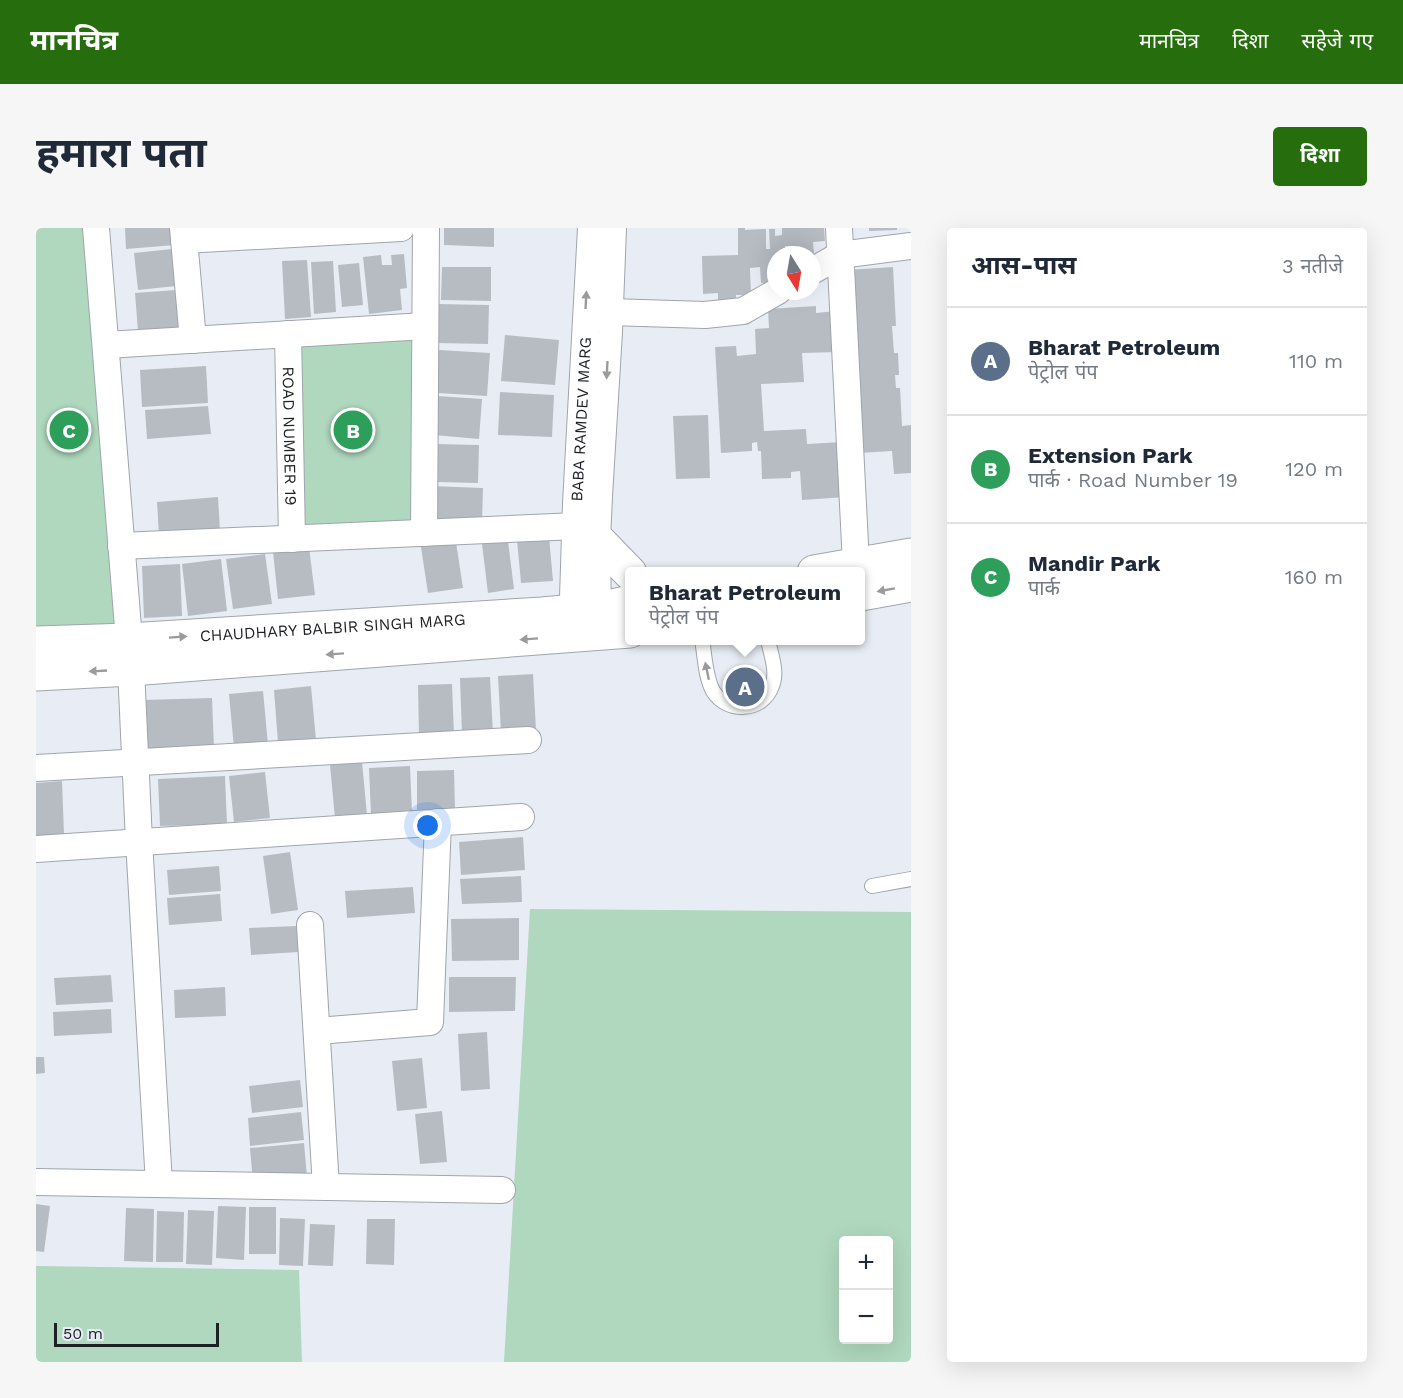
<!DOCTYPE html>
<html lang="hi">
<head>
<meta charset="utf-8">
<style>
	body { margin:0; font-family:"Work Sans","Noto Sans Devanagari",sans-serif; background:#f6f6f7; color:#1f2937 }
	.controls { position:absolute; right:18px; bottom:18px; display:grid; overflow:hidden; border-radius:6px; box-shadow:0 6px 24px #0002 }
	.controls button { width:54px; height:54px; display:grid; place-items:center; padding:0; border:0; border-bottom:2px solid #e0e1e3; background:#fff; color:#1f2937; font:30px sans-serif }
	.compass { position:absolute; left:731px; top:18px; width:54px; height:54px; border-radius:50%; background:#fff; box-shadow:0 6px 24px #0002; rotate:169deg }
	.scale { position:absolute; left:18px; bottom:15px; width:165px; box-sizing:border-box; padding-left:6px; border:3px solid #1e2023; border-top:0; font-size:16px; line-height:21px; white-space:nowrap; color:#1e2023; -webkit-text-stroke:4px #e8edf5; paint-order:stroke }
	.you { position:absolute; left:392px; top:598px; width:21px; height:21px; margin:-15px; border:4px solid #fff; border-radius:50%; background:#1a73e8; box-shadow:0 0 0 9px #1a73e833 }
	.badge { display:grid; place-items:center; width:39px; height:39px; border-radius:50%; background:#266e0d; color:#fff; font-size:20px; font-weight:700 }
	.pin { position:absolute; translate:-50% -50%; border:3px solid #fff; box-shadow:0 2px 6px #0006 }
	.popup { position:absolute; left:589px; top:339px; width:240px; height:78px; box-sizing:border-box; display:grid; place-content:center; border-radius:6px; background:#fff; filter:drop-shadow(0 2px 4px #0005); font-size:20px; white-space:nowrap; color:#747a83 }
	.popup b { font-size:22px; color:#1f2937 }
	.popup::after { content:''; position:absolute; left:50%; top:100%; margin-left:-12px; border:12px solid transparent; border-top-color:#fff }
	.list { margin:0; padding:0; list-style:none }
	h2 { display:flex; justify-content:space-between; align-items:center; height:78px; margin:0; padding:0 24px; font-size:26px }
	h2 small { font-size:20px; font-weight:400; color:#747a83 }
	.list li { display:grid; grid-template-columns:39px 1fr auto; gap:18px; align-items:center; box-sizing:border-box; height:108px; padding:0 24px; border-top:2px solid #e0e1e3 }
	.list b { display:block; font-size:22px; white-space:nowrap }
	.list p { margin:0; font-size:20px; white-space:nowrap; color:#747a83 }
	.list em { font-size:20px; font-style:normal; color:#747a83 }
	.map { position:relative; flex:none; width:875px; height:1134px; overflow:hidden; border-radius:6px }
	header { display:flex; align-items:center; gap:36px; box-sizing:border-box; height:84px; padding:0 30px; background:#266e0d; color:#fff }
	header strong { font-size:28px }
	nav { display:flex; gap:33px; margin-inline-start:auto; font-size:21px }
	.intro { display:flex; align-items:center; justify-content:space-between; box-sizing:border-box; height:144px; padding:0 36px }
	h1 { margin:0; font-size:42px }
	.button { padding:15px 27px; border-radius:6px; background:#266e0d; color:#fff; font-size:21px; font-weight:700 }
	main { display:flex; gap:36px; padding:0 36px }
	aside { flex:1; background:#fff; border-radius:6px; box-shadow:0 6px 24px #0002 }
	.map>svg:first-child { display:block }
	.green { fill:#afd8be; fill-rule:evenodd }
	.building { fill:#b7bcc3 }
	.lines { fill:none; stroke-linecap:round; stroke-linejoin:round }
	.service-casing { stroke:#a0a5ac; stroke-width:16 }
	.minor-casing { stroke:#a0a5ac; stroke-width:28 }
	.tertiary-casing { stroke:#a0a5ac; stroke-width:35 }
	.service { stroke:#fff; stroke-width:14 }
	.minor { stroke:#fff; stroke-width:26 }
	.tertiary { stroke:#fff; stroke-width:33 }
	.oneway { fill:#9a9b9c }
	.labels { text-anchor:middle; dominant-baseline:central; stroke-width:6; stroke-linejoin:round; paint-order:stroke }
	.street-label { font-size:16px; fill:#1e2023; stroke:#e8edf5 }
</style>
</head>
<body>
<header>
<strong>मानचित्र</strong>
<nav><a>मानचित्र</a><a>दिशा</a><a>सहेजे गए</a></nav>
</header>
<div class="intro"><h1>हमारा पता</h1><a class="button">दिशा</a></div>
<main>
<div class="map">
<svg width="875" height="1134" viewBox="0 0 875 1134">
	<rect width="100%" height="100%" fill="#e8edf5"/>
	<g class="green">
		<polygon points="0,0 47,0 87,404 0,408"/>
		<polygon points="252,106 380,108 380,296 256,311"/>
		<path d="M494 681 875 684V1134H468ZM808 1012H852V1112H808Z"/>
		<polygon points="0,1038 263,1042 266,1134 0,1134"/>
	</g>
	<g class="building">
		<polygon points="89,0 138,0 139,17 90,21"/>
		<polygon points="408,0 458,0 458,19 408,17"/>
		<polygon points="702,0 709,0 709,2 730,1 730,21 734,21 733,1 739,1 739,8 746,7 746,0 788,0 789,13 777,14 778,26 757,27 756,18 749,18 749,27 740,27 740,54 725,55 724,39 714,40 715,67 700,67 700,79 682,79 682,65 667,66 666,28 702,27"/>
		<polygon points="833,0 861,0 861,2 833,3"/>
		<polygon points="136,21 140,58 102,62 98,25"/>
		<polygon points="368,26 371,60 364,61 366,82 333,86 327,29 345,27 346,37 356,37 355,27"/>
		<polygon points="271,32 275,89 249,91 246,33"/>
		<polygon points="297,33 300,84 278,86 275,34"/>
		<polygon points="323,35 327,77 306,79 302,37"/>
		<polygon points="406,39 455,39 455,73 405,72"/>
		<polygon points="857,39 860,98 856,98 858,125 862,125 863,147 859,147 860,160 864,160 866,198 875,197 875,245 858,246 856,223 822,225 811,42"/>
		<polygon points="140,62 143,100 102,103 99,65"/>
		<polygon points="401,76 453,77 452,116 400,115"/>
		<polygon points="780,78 780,85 800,83 802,124 766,125 768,154 725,156 728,203 770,201 771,216 807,214 810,269 766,272 764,243 755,244 755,250 726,251 725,223 722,223 721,214 716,215 716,223 685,225 679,119 700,118 701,128 720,126 719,101 733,100 732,81"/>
		<polygon points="469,107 523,112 519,157 465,153"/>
		<polygon points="403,122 454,125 451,168 401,165"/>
		<polygon points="170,138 172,175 106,179 104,142"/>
		<polygon points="464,164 518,167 516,209 462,207"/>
		<polygon points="401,168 446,171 443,211 398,207"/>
		<polygon points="172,178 175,206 111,211 109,182"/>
		<polygon points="672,187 674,250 640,251 637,188"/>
		<polygon points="400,216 443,217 442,255 400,254"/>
		<polygon points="395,258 447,260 446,295 394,293"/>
		<polygon points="182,269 184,303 123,307 121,274"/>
		<polygon points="471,305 478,361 452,365 445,308"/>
		<polygon points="419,308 427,360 392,365 384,313"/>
		<polygon points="513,309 517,353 485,355 481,312"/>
		<polygon points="273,319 279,367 242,371 237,324"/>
		<polygon points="229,326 236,376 197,381 190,331"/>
		<polygon points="185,331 191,383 152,388 146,336"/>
		<polygon points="144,336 146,388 108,390 106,338"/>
		<polygon points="497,446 500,502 465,504 462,448"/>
		<polygon points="454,449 457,506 426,507 424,450"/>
		<polygon points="416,456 418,507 383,508 382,457"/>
		<polygon points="275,458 280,512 242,515 238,462"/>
		<polygon points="227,463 232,517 198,520 193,466"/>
		<polygon points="176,470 178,520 109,522 108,472"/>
		<polygon points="326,534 331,587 299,590 294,537"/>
		<polygon points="374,538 376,585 335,587 333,540"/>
		<polygon points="418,542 419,581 381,582 381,543"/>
		<polygon points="229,544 234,590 198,594 193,548"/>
		<polygon points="189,548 191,596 124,598 122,551"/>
		<polygon points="26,553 28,607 0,608 0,555"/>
		<polygon points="487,609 489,642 425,647 423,614"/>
		<polygon points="254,624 262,682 235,686 227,628"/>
		<polygon points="183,638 185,663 133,667 131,642"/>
		<polygon points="485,648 486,674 426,676 424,651"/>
		<polygon points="377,659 379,685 311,690 309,663"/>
		<polygon points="184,666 186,693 133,697 131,670"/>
		<polygon points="483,690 483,732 416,733 415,691"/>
		<polygon points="261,698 263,724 215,727 213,700"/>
		<polygon points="75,747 77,774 20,777 18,750"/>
		<polygon points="413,749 480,749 479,783 413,784"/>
		<polygon points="189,759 190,788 139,790 138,762"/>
		<polygon points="75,781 76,805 18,808 17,784"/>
		<polygon points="451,804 454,861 425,863 422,806"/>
		<polygon points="0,829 8,829 9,845 0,846"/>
		<polygon points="386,830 391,880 361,883 356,833"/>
		<polygon points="264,852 267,879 216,885 213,858"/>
		<polygon points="406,883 411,934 384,936 379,886"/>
		<polygon points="265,884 268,912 214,918 212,890"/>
		<polygon points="268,915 271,949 217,954 214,920"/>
		<polygon points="0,976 14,978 8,1024 0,1023"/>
		<polygon points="182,978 210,979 208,1032 180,1030"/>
		<rect x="213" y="979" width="27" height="47"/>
		<polygon points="90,980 118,981 117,1034 88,1033"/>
		<polygon points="152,982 178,983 176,1037 150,1036"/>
		<polygon points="121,983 148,984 147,1034 120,1034"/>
		<polygon points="244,990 269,991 267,1038 243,1037"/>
		<polygon points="331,991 359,991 358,1037 330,1036"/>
		<polygon points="274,996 299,997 297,1038 272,1037"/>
	</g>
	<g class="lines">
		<g class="service-casing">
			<g id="service">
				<path d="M666 412C669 428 669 448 677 463 691 486 727 484 736 458 742 444 735 427 732 412"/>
				<polyline points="836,658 875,651"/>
			</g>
		</g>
		<g class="minor-casing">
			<g id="minor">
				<polyline points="60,0 93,412"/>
				<polyline points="147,0 157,112"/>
				<polyline points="803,0 820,336"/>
				<polyline points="148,12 365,0"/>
				<polyline points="776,43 804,27 875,18"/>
				<polyline points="574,84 669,87 707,83 742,63"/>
				<path id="s1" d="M252 106 256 311"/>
				<polyline points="70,117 389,98"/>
				<polyline points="388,305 390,0"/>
				<polyline points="85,318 541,298"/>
				<polyline points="562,398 561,311 563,268 573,104 577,0"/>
				<path id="s2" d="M536 401 540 276 555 0"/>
				<polyline points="95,441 103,613 123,956"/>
				<polyline points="0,540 492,512"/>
				<polyline points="0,621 485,589"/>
				<polyline points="274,697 290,959"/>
				<polyline points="281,803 394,794 402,594"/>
				<polyline points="0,954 466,962"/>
			</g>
		</g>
		<g class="tertiary-casing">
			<g id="tertiary">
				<polyline points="561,311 594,345"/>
				<polyline points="778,344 875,327"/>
				<polyline points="825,366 875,357"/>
				<path id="s3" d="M0 415 93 412 506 386 562 381 594 374"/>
				<polyline points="0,446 95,441 594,403"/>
			</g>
		</g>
		<use href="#service" class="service"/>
		<use href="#minor" class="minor"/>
		<use href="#tertiary" class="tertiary"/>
	</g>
	<defs><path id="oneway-solid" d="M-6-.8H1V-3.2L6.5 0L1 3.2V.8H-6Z" transform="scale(1.5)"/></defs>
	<g class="oneway">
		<use href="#oneway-solid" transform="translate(550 72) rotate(-87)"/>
		<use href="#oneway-solid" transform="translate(571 142) rotate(93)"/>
		<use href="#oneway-solid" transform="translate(850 362) rotate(170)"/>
		<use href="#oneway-solid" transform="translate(142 409) rotate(-4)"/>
		<use href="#oneway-solid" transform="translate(493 411) rotate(176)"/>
		<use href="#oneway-solid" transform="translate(299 426) rotate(176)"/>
		<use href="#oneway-solid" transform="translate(62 443) rotate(177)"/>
		<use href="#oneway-solid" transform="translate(671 443) rotate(-102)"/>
	</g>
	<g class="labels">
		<g class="street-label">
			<text stroke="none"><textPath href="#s2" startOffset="210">BABA RAMDEV MARG</textPath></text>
			<text stroke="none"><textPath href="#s1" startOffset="102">ROAD NUMBER 19</textPath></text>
			<text stroke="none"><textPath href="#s3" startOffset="297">CHAUDHARY BALBIR SINGH MARG</textPath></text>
		</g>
	</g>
</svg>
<div class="controls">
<button>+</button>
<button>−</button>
</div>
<svg class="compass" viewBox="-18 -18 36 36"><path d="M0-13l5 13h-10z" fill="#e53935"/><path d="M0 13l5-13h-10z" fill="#747a83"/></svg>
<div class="scale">50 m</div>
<div class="you"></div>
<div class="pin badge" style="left:709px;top:459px;background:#5c6f8a">A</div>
<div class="popup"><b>Bharat Petroleum</b>पेट्रोल पंप</div>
<div class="pin badge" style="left:317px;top:202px;background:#2e9e5b">B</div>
<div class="pin badge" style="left:33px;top:202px;background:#2e9e5b">C</div>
</div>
<aside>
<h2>आस-पास<small>3 नतीजे</small></h2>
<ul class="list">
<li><span class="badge" style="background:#5c6f8a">A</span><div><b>Bharat Petroleum</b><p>पेट्रोल पंप</p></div><em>110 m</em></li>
<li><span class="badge" style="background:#2e9e5b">B</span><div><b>Extension Park</b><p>पार्क · Road Number 19</p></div><em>120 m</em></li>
<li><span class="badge" style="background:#2e9e5b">C</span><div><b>Mandir Park</b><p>पार्क</p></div><em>160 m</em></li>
</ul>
</aside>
</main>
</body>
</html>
